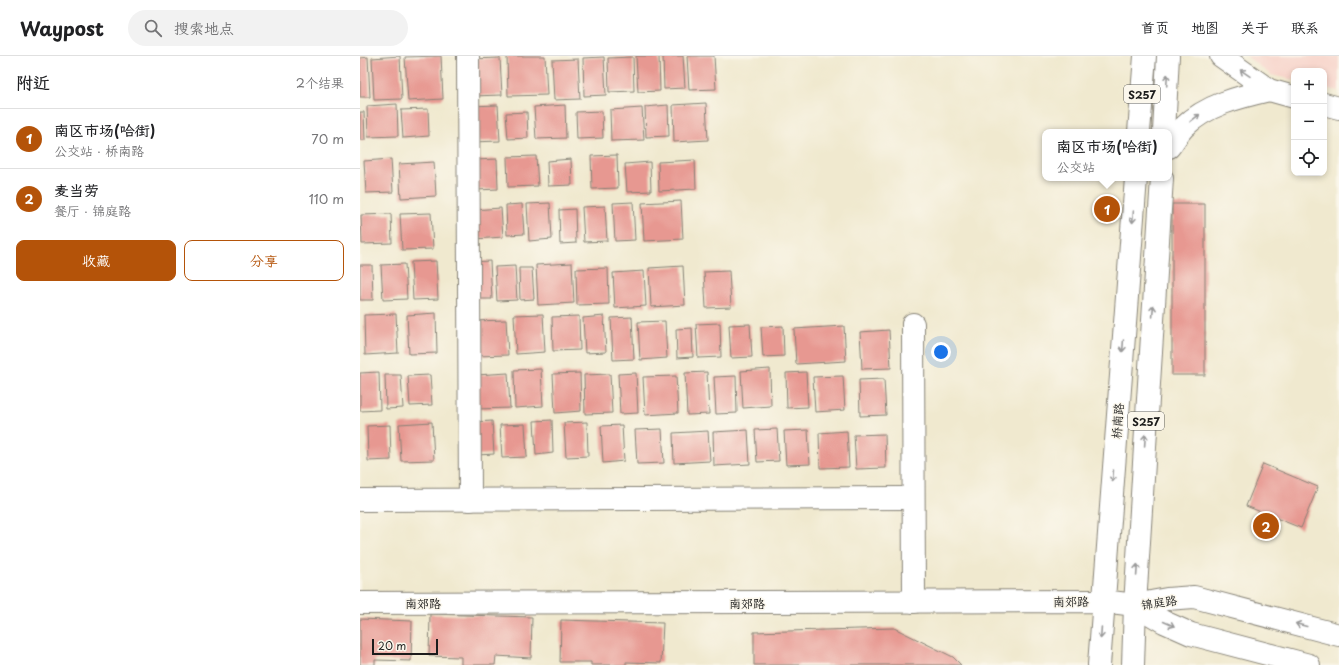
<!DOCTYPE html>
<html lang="zh">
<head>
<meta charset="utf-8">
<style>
	body { margin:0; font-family:"Playpen Sans","LXGW WenKai TC",sans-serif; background:#f2f2f2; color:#202124 }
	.controls { position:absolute; right:12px; top:12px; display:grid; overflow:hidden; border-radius:8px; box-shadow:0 2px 6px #0003 }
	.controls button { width:36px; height:36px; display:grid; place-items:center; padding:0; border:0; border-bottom:1px solid #e0e0e0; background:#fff; color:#202124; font:20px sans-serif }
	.scale { position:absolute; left:12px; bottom:10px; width:66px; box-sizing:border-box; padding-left:4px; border:2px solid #1c1c1c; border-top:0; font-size:11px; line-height:14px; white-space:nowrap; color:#1c1c1c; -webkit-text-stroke:3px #fbf7ec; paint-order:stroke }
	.you { position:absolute; left:581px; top:296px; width:14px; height:14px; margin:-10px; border:3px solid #fff; border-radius:50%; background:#1a73e8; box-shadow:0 0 0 6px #1a73e833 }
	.badge { display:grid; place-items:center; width:26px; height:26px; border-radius:50%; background:#b45309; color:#fff; font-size:13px; font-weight:700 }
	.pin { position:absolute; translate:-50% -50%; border:2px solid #fff; box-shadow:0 1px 4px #0006 }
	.popup { position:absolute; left:682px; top:73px; width:130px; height:52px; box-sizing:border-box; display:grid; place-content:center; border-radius:8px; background:#fff; filter:drop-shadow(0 1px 3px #0005); font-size:13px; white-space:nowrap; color:#757577 }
	.popup b { font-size:15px; color:#202124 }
	.popup::after { content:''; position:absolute; left:50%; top:100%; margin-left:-8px; border:8px solid transparent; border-top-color:#fff }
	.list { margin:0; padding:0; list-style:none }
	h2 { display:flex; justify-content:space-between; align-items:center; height:52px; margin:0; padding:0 16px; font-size:17px }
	h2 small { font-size:13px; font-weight:400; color:#757577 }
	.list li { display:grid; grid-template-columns:26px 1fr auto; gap:12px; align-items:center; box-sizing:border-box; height:60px; padding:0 16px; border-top:1px solid #e0e0e0 }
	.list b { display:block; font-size:15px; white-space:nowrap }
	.list p { margin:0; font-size:13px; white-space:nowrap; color:#757577 }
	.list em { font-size:13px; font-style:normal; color:#757577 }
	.actions { display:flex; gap:8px; padding:12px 16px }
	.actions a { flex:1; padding:9px 0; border:1px solid #b45309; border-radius:8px; text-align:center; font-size:14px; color:#b45309 }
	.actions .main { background:#b45309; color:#fff }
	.icon { flex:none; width:22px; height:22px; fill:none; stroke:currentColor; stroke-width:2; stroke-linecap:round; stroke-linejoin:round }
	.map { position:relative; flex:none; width:979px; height:609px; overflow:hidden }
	header { display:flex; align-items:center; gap:24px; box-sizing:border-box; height:56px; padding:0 20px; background:#fff; border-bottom:1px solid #e0e0e0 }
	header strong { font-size:19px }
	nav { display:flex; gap:22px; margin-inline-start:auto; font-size:14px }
	.search { width:280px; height:36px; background:#f2f2f2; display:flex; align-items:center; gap:10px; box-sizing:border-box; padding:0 14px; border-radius:22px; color:#757577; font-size:15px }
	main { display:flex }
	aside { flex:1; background:#fff }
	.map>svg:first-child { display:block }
	.built { fill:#f7d1c8 }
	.building { fill:#e79891 }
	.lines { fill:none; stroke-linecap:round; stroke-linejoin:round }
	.street-casing { stroke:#868276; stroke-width:24 }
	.primary-casing { stroke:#868276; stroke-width:24 }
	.street { stroke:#fff; stroke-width:22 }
	.primary { stroke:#fff; stroke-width:22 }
	.oneway { stroke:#999 }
	.labels { text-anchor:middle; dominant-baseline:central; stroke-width:3; stroke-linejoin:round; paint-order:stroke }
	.shield { fill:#fbf7ec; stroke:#5f5e5a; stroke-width:1 }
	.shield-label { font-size:11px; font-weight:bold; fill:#1c1c1c }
	.street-label { font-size:12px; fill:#1c1c1c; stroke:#fbf7ec }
</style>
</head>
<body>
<header>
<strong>Waypost</strong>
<div class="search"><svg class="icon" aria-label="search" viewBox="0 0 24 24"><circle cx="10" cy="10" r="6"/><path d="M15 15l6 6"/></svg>搜索地点</div>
<nav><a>首页</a><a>地图</a><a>关于</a><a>联系</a></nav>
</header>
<main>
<aside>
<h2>附近<small>2个结果</small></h2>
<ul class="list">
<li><span class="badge">1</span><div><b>南区市场(哈街)</b><p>公交站 · 桥南路</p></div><em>70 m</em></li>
<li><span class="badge">2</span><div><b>麦当劳</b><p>餐厅 · 锦庭路</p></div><em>110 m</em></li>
</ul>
<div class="actions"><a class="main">收藏</a><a>分享</a></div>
</aside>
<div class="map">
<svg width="979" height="609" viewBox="0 0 979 609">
	<rect width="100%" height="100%" fill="#fbf7ec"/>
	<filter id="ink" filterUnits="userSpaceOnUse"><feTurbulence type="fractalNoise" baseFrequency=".025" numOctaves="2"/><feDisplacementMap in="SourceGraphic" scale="8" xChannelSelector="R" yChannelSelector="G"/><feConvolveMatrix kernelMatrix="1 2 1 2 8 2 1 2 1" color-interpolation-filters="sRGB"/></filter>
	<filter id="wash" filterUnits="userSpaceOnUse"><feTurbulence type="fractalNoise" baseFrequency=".012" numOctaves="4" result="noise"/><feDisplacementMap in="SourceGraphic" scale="16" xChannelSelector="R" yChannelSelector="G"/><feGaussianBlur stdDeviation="0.9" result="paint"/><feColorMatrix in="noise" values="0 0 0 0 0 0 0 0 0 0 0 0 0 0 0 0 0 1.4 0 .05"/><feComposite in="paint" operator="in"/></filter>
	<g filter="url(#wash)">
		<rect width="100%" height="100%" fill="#f0e9cf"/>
		<polygon class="built" points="886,0 979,0 979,35 964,32 964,15 934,15 934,24 911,19"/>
		<g id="blocks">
			<g class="building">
				<polygon points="40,0 42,43 14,44 12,2"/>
				<polygon points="81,0 83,43 48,45 45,1"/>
				<polygon points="147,0 185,0 187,39 148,40"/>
				<polygon points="276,0 299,0 300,35 278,36"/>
				<polygon points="303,0 323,0 325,32 304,33"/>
				<polygon points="327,0 354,0 356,33 329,34"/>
				<polygon points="8,1 10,41 0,41 0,2"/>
				<polygon points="244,1 246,39 224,40 223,2"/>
				<polygon points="273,1 274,35 249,36 248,2"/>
				<polygon points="140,2 142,39 112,40 110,3"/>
				<polygon points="218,3 220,43 194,44 192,4"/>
				<polygon points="346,47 348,84 314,86 313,49"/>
				<polygon points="37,48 38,80 8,81 7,50"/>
				<polygon points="138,49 140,85 111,86 110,50"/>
				<polygon points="205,49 206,82 176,83 174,51"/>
				<polygon points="308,49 309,80 286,81 285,51"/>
				<polygon points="282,52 284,84 251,85 250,54"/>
				<polygon points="68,53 69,80 43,82 41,54"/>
				<polygon points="242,55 243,82 217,83 216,56"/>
				<polygon points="0,56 4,56 5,84 0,84"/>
				<polygon points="167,56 168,82 148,83 146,57"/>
				<polygon points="257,99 258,132 232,133 231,100"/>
				<polygon points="176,100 178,130 148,131 147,101"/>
				<polygon points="31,103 33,136 6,137 4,105"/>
				<polygon points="137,103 138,133 117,134 115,104"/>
				<polygon points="211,103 212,129 188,130 187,105"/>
				<polygon points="335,104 336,133 299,135 298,106"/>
				<polygon points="74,106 76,140 41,142 39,108"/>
				<polygon points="290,106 291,135 267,136 265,108"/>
				<polygon points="321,145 323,183 284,185 282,147"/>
				<polygon points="273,146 275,184 255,185 253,147"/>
				<polygon points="190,147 192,183 169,185 167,148"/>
				<polygon points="162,148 164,178 147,179 146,149"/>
				<rect x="812" y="148" width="33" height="171"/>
				<polygon points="245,150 247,185 224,186 222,151"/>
				<polygon points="141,152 143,181 115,183 113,154"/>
				<polygon points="215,153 216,187 200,188 199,154"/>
				<polygon points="71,157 73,193 42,194 40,158"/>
				<polygon points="31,158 32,187 2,188 1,159"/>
				<polygon points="76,205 78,243 53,244 51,206"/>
				<polygon points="130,205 132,243 112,243 110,206"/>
				<polygon points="212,207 214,247 178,249 176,209"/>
				<polygon points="45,208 47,243 23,244 21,209"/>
				<polygon points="0,209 12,209 13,244 0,244"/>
				<polygon points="155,210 157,244 137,245 135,211"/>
				<polygon points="323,210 325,249 291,251 289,212"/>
				<polygon points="159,212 172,212 174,243 160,244"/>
				<polygon points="248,212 249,248 217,249 216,213"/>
				<polygon points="284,215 286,250 255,252 253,217"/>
				<polygon points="369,215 371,251 346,252 344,216"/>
				<polygon points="76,257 77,297 49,298 47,259"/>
				<polygon points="36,258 38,297 5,299 4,259"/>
				<polygon points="183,258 185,296 156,298 154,259"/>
				<polygon points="219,260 220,294 193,295 192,261"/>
				<polygon points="244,260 246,296 225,297 223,262"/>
				<polygon points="272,261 274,303 253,304 251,262"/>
				<polygon points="146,264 148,299 116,300 114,265"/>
				<polygon points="305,265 307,302 280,304 278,266"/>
				<polygon points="360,267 361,301 338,302 336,268"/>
				<polygon points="390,268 392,301 371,302 369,269"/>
				<polygon points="423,270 424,300 403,301 401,271"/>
				<polygon points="484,270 486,305 436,308 434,273"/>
				<polygon points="332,272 333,301 317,302 316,273"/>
				<polygon points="529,274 531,312 502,313 500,276"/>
				<polygon points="181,313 183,350 155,352 154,314"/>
				<polygon points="410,313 411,350 383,352 381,315"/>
				<polygon points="19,316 20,354 0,355 0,317"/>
				<polygon points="347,316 349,358 327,359 325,317"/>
				<polygon points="446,316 448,351 427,352 426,317"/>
				<polygon points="148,317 150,352 117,353 116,319"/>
				<polygon points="220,317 221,355 195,357 193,318"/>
				<polygon points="276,317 278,357 260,358 258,318"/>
				<polygon points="250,318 252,357 225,358 224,319"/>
				<polygon points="25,319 41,319 43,352 26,353"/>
				<polygon points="70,319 72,349 50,350 48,320"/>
				<polygon points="316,320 318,357 285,359 283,321"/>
				<polygon points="376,320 377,357 356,358 354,321"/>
				<polygon points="483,320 485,354 455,356 453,321"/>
				<polygon points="524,323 526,359 500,360 499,324"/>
				<polygon points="192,364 193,397 176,399 174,365"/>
				<polygon points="132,365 134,398 117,399 115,366"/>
				<polygon points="72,366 74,404 41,405 39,368"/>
				<polygon points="227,366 228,400 206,401 204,367"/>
				<polygon points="165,368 167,401 142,402 140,369"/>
				<polygon points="30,369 31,404 8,405 7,370"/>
				<polygon points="262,369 264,405 243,407 241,370"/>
				<polygon points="302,373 304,407 277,408 275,374"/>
				<polygon points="417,373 419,405 397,406 395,374"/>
				<polygon points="388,374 390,408 354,410 353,376"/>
				<polygon points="448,374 450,408 426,409 424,375"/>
				<polygon points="348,375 350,405 314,407 313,377"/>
				<polygon points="487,375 489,411 460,412 459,377"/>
				<polygon points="525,378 526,412 496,413 494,379"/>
				<polygon points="903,408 958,431 941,472 886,450"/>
				<polygon points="70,558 172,561 171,602 136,600 135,609 101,609 101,601 69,600"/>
				<polygon points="0,563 52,565 51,605 15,604 15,609 0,609"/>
				<polygon points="201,564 303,567 301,607 266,606 266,609 231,609 231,606 200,606"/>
				<polygon points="534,572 593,601 601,609 394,609 394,576"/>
			</g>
		</g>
	</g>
	<g filter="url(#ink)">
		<use href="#blocks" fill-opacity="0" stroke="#868276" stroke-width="1"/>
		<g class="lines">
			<g class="street-casing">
				<g id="street">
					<polyline points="108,0 110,444"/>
					<polyline points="861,0 909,34 934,41"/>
					<polyline points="964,48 979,52"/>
					<path d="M809 91C814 85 818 77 824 71 846 49 879 41 909 34"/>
					<polyline points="553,268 554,546"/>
					<polyline points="0,444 553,442"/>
					<polyline points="0,547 743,545 775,549 807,543 834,541 979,579"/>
					<polyline points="775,549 804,566 831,578 949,609"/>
				</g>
			</g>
			<g class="primary-casing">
				<g id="primary">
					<polyline points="779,76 785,0"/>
					<polyline points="804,76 808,0"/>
					<polyline points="739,609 776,122"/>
					<polyline points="773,609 775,549 802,122"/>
				</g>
			</g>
			<use href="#street" class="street"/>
			<use href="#primary" class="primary"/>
		</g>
		<defs><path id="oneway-shaft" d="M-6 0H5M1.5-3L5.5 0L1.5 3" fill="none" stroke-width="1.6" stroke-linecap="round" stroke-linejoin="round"/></defs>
		<g class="oneway">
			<use href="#oneway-shaft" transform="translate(885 17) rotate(-146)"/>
			<use href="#oneway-shaft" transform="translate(807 24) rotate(-87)"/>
			<use href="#oneway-shaft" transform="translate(835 62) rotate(-38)"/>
			<use href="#oneway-shaft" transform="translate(773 161) rotate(94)"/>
			<use href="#oneway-shaft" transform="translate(793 255) rotate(-86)"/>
			<use href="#oneway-shaft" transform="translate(763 290) rotate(94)"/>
			<use href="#oneway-shaft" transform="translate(785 384) rotate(-86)"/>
			<use href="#oneway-shaft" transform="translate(753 420) rotate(94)"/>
			<use href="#oneway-shaft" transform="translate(777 514) rotate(-86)"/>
			<use href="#oneway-shaft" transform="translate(809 568) rotate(24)"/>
			<use href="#oneway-shaft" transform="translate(941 569) rotate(-165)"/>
			<use href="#oneway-shaft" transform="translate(741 577) rotate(94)"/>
		</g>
	</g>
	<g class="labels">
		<g class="shield">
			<rect x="764" y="29" width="36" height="18" rx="3"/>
			<rect x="768" y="356" width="36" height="18" rx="3"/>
		</g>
		<g class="shield-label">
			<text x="782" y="38">S257</text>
			<text x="786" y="365">S257</text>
		</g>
		<g class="street-label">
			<text transform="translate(757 365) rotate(-86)">桥南路</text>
			<text transform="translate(711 545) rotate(-1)">南郊路</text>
			<text transform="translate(799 546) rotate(-8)">锦庭路</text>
			<text x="63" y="547">南郊路</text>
			<text x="387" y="547">南郊路</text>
		</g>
	</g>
</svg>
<div class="controls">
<button>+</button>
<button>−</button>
<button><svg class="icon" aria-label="locate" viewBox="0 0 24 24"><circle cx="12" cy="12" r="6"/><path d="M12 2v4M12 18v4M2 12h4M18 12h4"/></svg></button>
</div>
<div class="scale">20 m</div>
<div class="you"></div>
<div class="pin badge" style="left:747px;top:153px">1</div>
<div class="popup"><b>南区市场(哈街)</b>公交站</div>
<div class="pin badge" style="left:906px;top:470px">2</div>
</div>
</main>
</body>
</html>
